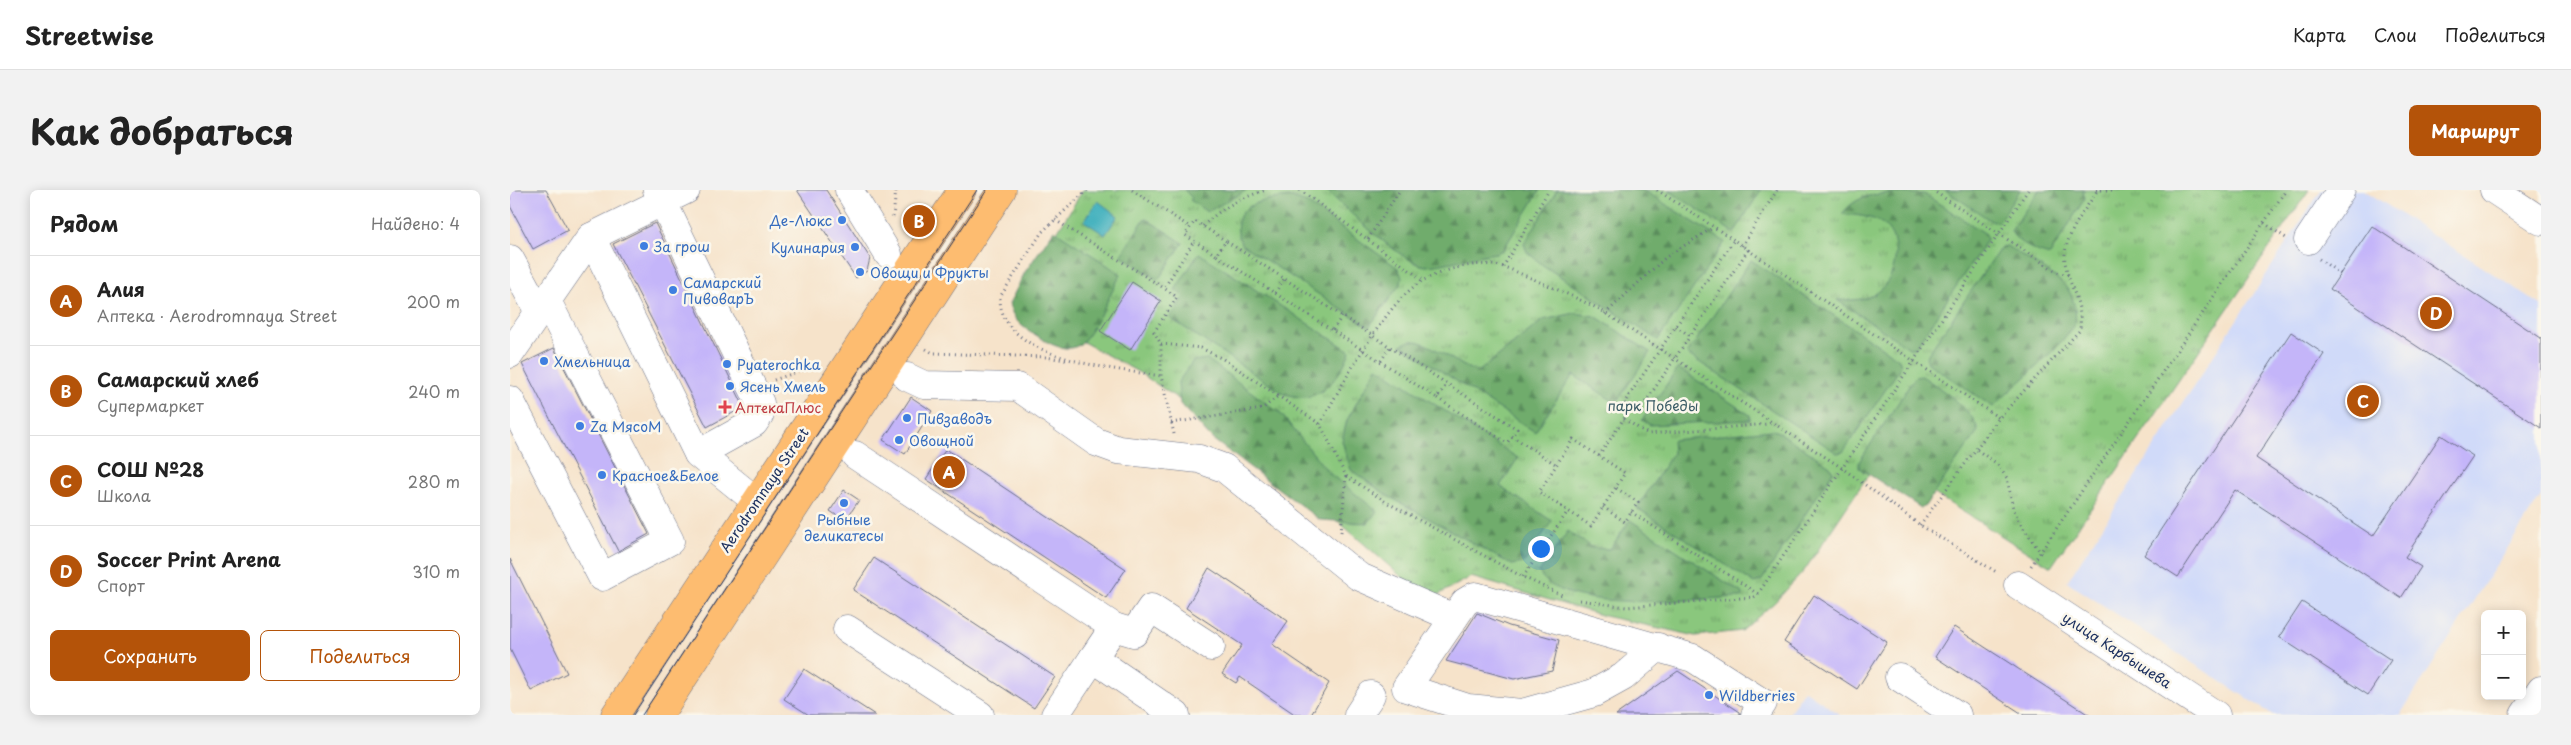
<!DOCTYPE html>
<html lang="ru">
<head>
<meta charset="utf-8">
<style>
	body { margin:0; font-family:"Playpen Sans",sans-serif; background:#f2f2f2; color:#222 }
	.controls { position:absolute; right:15px; bottom:15px; display:grid; overflow:hidden; border-radius:8px; box-shadow:0 2px 12px #0003 }
	.controls button { width:45px; height:45px; display:grid; place-items:center; padding:0; border:0; border-bottom:1px solid #e0e0e0; background:#fff; color:#222; font:25px sans-serif }
	.you { position:absolute; left:1030px; top:358px; width:18px; height:18px; margin:-12px; border:4px solid #fff; border-radius:50%; background:#1a73e8; box-shadow:0 0 0 8px #1a73e833 }
	.badge { display:grid; place-items:center; width:32px; height:32px; border-radius:50%; background:#b45309; color:#fff; font-size:16px; font-weight:700 }
	.pin { position:absolute; translate:-50% -50%; border:2px solid #fff; box-shadow:0 1px 5px #0006 }
	.list { margin:0; padding:0; list-style:none }
	h2 { display:flex; justify-content:space-between; align-items:center; height:65px; margin:0; padding:0 20px; font-size:21px }
	h2 small { font-size:16px; font-weight:400; color:#767676 }
	.list li { display:grid; grid-template-columns:32px 1fr auto; gap:15px; align-items:center; box-sizing:border-box; height:90px; padding:0 20px; border-top:1px solid #e0e0e0 }
	.list b { display:block; font-size:19px; white-space:nowrap }
	.list p { margin:0; font-size:16px; white-space:nowrap; color:#767676 }
	.list em { font-size:16px; font-style:normal; color:#767676 }
	.actions { display:flex; gap:10px; padding:15px 20px }
	.actions a { flex:1; padding:11px 0; border:1px solid #b45309; border-radius:8px; text-align:center; font-size:18px; color:#b45309 }
	.actions .main { background:#b45309; color:#fff }
	.map { position:relative; flex:none; width:2031px; height:525px; overflow:hidden; border-radius:8px }
	header { display:flex; align-items:center; gap:30px; box-sizing:border-box; height:70px; padding:0 25px; background:#fff; border-bottom:1px solid #e0e0e0 }
	header strong { font-size:24px }
	nav { display:flex; gap:28px; margin-inline-start:auto; font-size:18px }
	.intro { display:flex; align-items:center; justify-content:space-between; box-sizing:border-box; height:120px; padding:0 30px }
	h1 { margin:0; font-size:35px }
	.button { padding:12px 22px; border-radius:8px; background:#b45309; color:#fff; font-size:18px; font-weight:700 }
	main { display:flex; gap:30px; padding:0 30px }
	aside { flex:1; background:#fff; border-radius:8px; box-shadow:0 2px 12px #0003 }
	.map>svg:first-child { display:block }
	.built { fill:#d0daf9 }
	.grass { fill:url(#grass-tufts); stroke:#527b6e }
	.forest { fill:url(#forest-firs); stroke:#456e65 }
	.water { fill:#42b1be; stroke:#2e708e }
	.building { fill:#c4b5f9 }
	.lines { fill:none; stroke-linecap:round; stroke-linejoin:round }
	.minor-casing { stroke:#686e84; stroke-width:29 }
	.major-casing { stroke:#686e84; stroke-width:29 }
	.path { stroke:#686e84; stroke-width:3; stroke-dasharray:1 4; stroke-linecap:butt }
	.minor { stroke:#fff; stroke-width:28 }
	.major { stroke:#fdbc6f; stroke-width:28 }
	.tram { stroke:#1b2f5e; stroke-width:1 }
	.shop-dot { fill:#3f7fe0; stroke:#fbf7ec; stroke-width:2 }
	.health-dot { fill:#e0444e; stroke:#fbf7ec; stroke-width:2 }
	.labels { text-anchor:middle; dominant-baseline:central; stroke-width:5; stroke-linejoin:round; paint-order:stroke }
	.shop-label { font-size:14px; fill:#366cbe; stroke:#fbf7ec; text-anchor:start }
	.park-label { font-size:14px; fill:#3c5d67; stroke:#fbf7ec }
	.health-label { font-size:14px; fill:#be3a42; stroke:#fbf7ec; text-anchor:start }
	.street-label { font-size:14px; fill:#1b2f5e; stroke:#fbf7ec }
</style>
</head>
<body>
<header>
<strong>Streetwise</strong>
<nav><a>Карта</a><a>Слои</a><a>Поделиться</a></nav>
</header>
<div class="intro"><h1>Как добраться</h1><a class="button">Маршрут</a></div>
<main>
<aside>
<h2>Рядом<small>Найдено: 4</small></h2>
<ul class="list">
<li><span class="badge">A</span><div><b>Алия</b><p>Аптека · Aerodromnaya Street</p></div><em>200 m</em></li>
<li><span class="badge">B</span><div><b>Самарский хлеб</b><p>Супермаркет</p></div><em>240 m</em></li>
<li><span class="badge">C</span><div><b>СОШ №28</b><p>Школа</p></div><em>280 m</em></li>
<li><span class="badge">D</span><div><b>Soccer Print Arena</b><p>Спорт</p></div><em>310 m</em></li>
</ul>
<div class="actions"><a class="main">Сохранить</a><a>Поделиться</a></div>
</aside>
<div class="map">
<svg width="2031" height="525" viewBox="0 0 2031 525">
	<defs>
		<pattern id="grass-tufts" width="24" height="20" patternUnits="userSpaceOnUse" patternTransform="scale(1.25)"><rect width="24" height="20" fill="#8ac77d"/><path d="M3 7l-1-3M5 7V3M7 7l1-3M15 17l-1-3M17 17v-4M19 17l1-3" fill="none" stroke="#70a26a"/></pattern>
		<pattern id="forest-firs" width="22" height="20" patternUnits="userSpaceOnUse" patternTransform="scale(1.25)"><rect width="22" height="20" fill="#6fac6c"/><path d="M5 1l3.5 6h-7zM16 11l3.5 6h-7z" fill="#5a8c5c"/></pattern>
	</defs>
	<rect width="100%" height="100%" fill="#fbf7ec"/>
	<filter id="ink" filterUnits="userSpaceOnUse"><feTurbulence type="fractalNoise" baseFrequency=".02" numOctaves="2"/><feDisplacementMap in="SourceGraphic" scale="10" xChannelSelector="R" yChannelSelector="G"/><feConvolveMatrix kernelMatrix="1 2 1 2 8 2 1 2 1" color-interpolation-filters="sRGB"/></filter>
	<filter id="wash" filterUnits="userSpaceOnUse"><feTurbulence type="fractalNoise" baseFrequency=".0096" numOctaves="4" result="noise"/><feDisplacementMap in="SourceGraphic" scale="20" xChannelSelector="R" yChannelSelector="G"/><feGaussianBlur stdDeviation="1.12" result="paint"/><feColorMatrix in="noise" values="0 0 0 0 0 0 0 0 0 0 0 0 0 0 0 0 0 1.4 0 .05"/><feComposite in="paint" operator="in"/></filter>
	<g filter="url(#wash)">
		<rect width="100%" height="100%" fill="#f6e3ca"/>
		<g class="built">
			<polygon points="1811,0 1854,0 2031,115 2031,306 1890,525 1763,525 1557,392"/>
			<polygon points="1294,500 1331,525 1278,525"/>
		</g>
		<polygon class="grass" points="573,0 1799,0 1541,377 1369,269 1294,381 1265,412 1232,441 1186,446 1094,426 961,387 918,410 757,269 630,183 566,148 521,84"/>
		<g class="forest">
			<polygon points="674,0 737,0 697,22 680,10 682,8"/>
			<path d="M816 0H1030L993 60 986 63C963 66 940 74 917 76 896 77 833 16 816 0Z"/>
			<polygon points="1047,0 1133,0 1215,52 1148,150 1034,76 1017,62 1014,54"/>
			<polygon points="1158,0 1251,0 1224,43"/>
			<polygon points="1435,0 1510,0 1489,31 1483,32"/>
			<path d="M1529 0H1573L1575 8 1540 65C1527 62 1507 54 1501 41Z"/>
			<path d="M1385 3 1414 4 1476 44 1477 50 1405 158H1399L1327 110C1340 110 1357 111 1368 102 1387 88 1393 49 1373 34 1362 26 1344 25 1332 24 1347 5 1363 4 1385 3Z"/>
			<path d="M779 7 797 13 888 78 892 87 891 93 859 137 731 54C717 16 748 10 779 7Z"/>
			<polygon points="635,28 673,53 648,90 611,65"/>
			<path d="M544 40 611 84C603 99 581 147 569 155 557 163 539 154 529 147 512 136 505 134 499 114L515 82Z"/>
			<path d="M1497 56C1513 67 1549 85 1559 101 1563 108 1567 123 1565 131 1561 149 1499 201 1483 217L1418 173 1416 167 1491 57Z"/>
			<path d="M689 63 840 161C833 180 817 207 793 207 787 207 780 205 774 204L660 128 674 106 665 100Z"/>
			<polygon points="1241,70 1389,169 1391,177 1333,262 1327,263 1177,164"/>
			<path d="M1065 123 1085 126 1140 162 1106 213 1063 185 1025 242 891 155C894 154 898 151 901 151 915 148 950 177 968 182L1033 130Z"/>
			<polygon points="697,169 771,224 819,283 867,321 858,333 810,330 701,248 670,214 668,192 683,171"/>
			<polygon points="867,177 1008,268 990,296 1042,331 1014,373 1002,375 878,306 841,280 832,251 837,230"/>
			<polygon points="1168,178 1240,225 1240,230 1140,235 1132,230"/>
			<path d="M1412 186C1429 198 1464 219 1468 241L1415 316 1411 318 1349 278V272L1405 187Z"/>
			<polygon points="1261,240 1267,241 1320,276 1323,282 1252,390 1244,393 1127,318 1163,263 1162,250"/>
			<path d="M1120 330 1232 403V407C1187 408 1052 426 1029 382L1058 341 1083 358 1100 359Z"/>
		</g>
		<polygon class="water" points="588,11 608,26 595,45 574,31"/>
		<g id="blocks">
			<g class="building">
				<polygon points="0,0 36,0 58,40 23,59 0,16"/>
				<polygon points="287,0 316,0 360,68 357,81 346,88"/>
				<polygon points="145,33 234,217 197,237 103,54"/>
				<polygon points="1862,36 2031,148 2031,238 1820,99"/>
				<polygon points="622,92 651,111 620,160 590,141"/>
				<polygon points="1781,142 1814,164 1746,268 1863,346 1931,245 1963,266 1895,367 1911,377 1891,408 1725,300 1668,387 1634,365"/>
				<polygon points="44,158 139,344 108,361 12,174"/>
				<polygon points="401,207 422,221 395,264 373,250"/>
				<polygon points="436,259 616,379 596,408 416,289"/>
				<polygon points="334,300 349,310 335,331 320,321"/>
				<polygon points="364,368 545,487 524,518 343,400"/>
				<polygon points="0,369 57,483 21,501 0,459"/>
				<polygon points="699,378 778,431 762,454 819,493 801,525 786,525 730,487 726,493 712,484 732,455 676,418"/>
				<polygon points="1304,405 1377,452 1347,499 1274,452"/>
				<polygon points="1792,412 1881,470 1858,505 1769,447"/>
				<polygon points="967,423 999,436 1049,450 1042,481 1004,489 936,471"/>
				<polygon points="1444,437 1579,525 1514,525 1425,467"/>
				<polygon points="294,479 365,525 299,525 274,509"/>
				<polygon points="1168,481 1230,522 1230,525 1106,525"/>
			</g>
		</g>
	</g>
	<g filter="url(#ink)">
		<use href="#blocks" fill-opacity="0" stroke="#686e84" stroke-width="1"/>
		<g class="lines">
			<g class="minor-casing">
				<g id="minor">
					<polyline points="147,0 250,213 250,224 244,233 188,264"/>
					<polyline points="339,0 378,64"/>
					<polyline points="1984,0 2031,31"/>
					<polyline points="81,47 188,264 246,311"/>
					<polyline points="1798,50 1831,0"/>
					<polyline points="0,69 29,122"/>
					<polyline points="0,164 81,47 176,0"/>
					<polyline points="397,187 414,195 508,197 586,252 608,260 689,269 714,278 848,386 944,428"/>
					<polyline points="0,210 92,387 160,351 37,111"/>
					<polyline points="345,265 604,437 583,468 666,525"/>
					<polyline points="1508,395 1706,525"/>
					<polyline points="604,437 624,443 641,418 701,457"/>
					<polyline points="337,439 470,525"/>
					<polyline points="1148,457 1113,487 1084,503 1012,523 958,518 896,498 955,412 965,406 1183,468 1253,513 1245,525"/>
					<polyline points="1389,487 1447,525"/>
					<polyline points="545,525 583,468"/>
					<polyline points="848,525 861,505"/>
					<polyline points="2014,525 2031,500"/>
				</g>
			</g>
			<g class="major-casing">
				<g id="major">
					<polyline points="105,525 452,0"/>
					<polyline points="149,525 492,0"/>
				</g>
			</g>
			<g class="path">
				<path d="M577 0 532 42 490 107C489 170 607 179 651 186"/>
				<polyline points="622,0 680,37"/>
				<polyline points="790,0 913,90"/>
				<polyline points="1147,0 1224,50"/>
				<polyline points="1422,0 1547,82 1559,85"/>
				<polyline points="1586,0 1611,0"/>
				<polyline points="383,27 386,0"/>
				<polyline points="545,30 654,98"/>
				<polyline points="1754,33 1776,48"/>
				<path d="M693 36C712 17 731 8 756 0"/>
				<polyline points="858,49 890,0"/>
				<polyline points="1232,56 1267,0"/>
				<polyline points="1238,60 1489,228"/>
				<polyline points="706,65 675,45 685,31 716,51"/>
				<polyline points="1809,69 1831,84"/>
				<polyline points="993,77 1039,0"/>
				<polyline points="765,103 774,89"/>
				<polyline points="1095,124 1156,67 1204,37"/>
				<polyline points="1166,136 1180,146 1238,60 1224,50 1114,213 1128,223 1180,146"/>
				<polyline points="823,140 832,126"/>
				<polyline points="651,154 691,158 713,169 810,234 836,286 876,312 1013,387 1052,405"/>
				<polyline points="416,159 423,163 535,167 556,170"/>
				<polyline points="871,171 880,157"/>
				<polyline points="264,190 307,175"/>
				<polyline points="927,208 997,253 1007,239 716,51 706,65 927,208 937,194"/>
				<polyline points="1114,229 1138,244 1258,234 1261,232"/>
				<polyline points="661,233 752,219 767,207"/>
				<path d="M810 234C831 197 877 109 914 90 933 80 962 72 984 75 995 76 1006 82 1016 86 1041 97 1065 107 1089 119L1332 278 1410 335 1488 383"/>
				<polyline points="664,244 651,186 651,154 644,142 667,107 654,98 684,51"/>
				<polyline points="1002,246 1047,275"/>
				<polygon points="1063,249 1115,283 1081,336 1029,302"/>
				<polyline points="1467,260 1486,273 1497,288 1503,318 1510,333 1531,363"/>
				<polyline points="1089,266 1121,218"/>
				<polyline points="1093,317 1115,332 1128,312 1106,298"/>
				<polyline points="1121,322 1248,404"/>
				<path d="M1410 335 1489 228 1570 140C1573 111 1559 98 1555 72 1552 49 1575 20 1587 1"/>
				<polyline points="831,342 836,286"/>
				<polyline points="1521,376 1776,0"/>
				<polyline points="1013,387 1058,321"/>
				<polyline points="1070,410 1116,417 1244,407 1248,404 1518,0"/>
			</g>
			<use href="#minor" class="minor"/>
			<use href="#major" class="major"/>
			<g class="tram">
				<polyline points="123,525 467,0"/>
				<polyline points="132,525 477,0"/>
			</g>
		</g>
	</g>
	<g class="shop-dot">
		<circle cx="332" cy="30" r="5"/>
		<circle cx="134" cy="56" r="5"/>
		<circle cx="345" cy="57" r="5"/>
		<circle cx="350" cy="82" r="5"/>
		<circle cx="163" cy="100" r="5"/>
		<circle cx="34" cy="171" r="5"/>
		<circle cx="217" cy="174" r="5"/>
		<circle cx="220" cy="196" r="5"/>
		<circle cx="397" cy="228" r="5"/>
		<circle cx="70" cy="236" r="5"/>
		<circle cx="389" cy="250" r="5"/>
		<circle cx="92" cy="285" r="5"/>
		<circle cx="334" cy="313" r="5"/>
		<circle cx="1199" cy="505" r="5"/>
	</g>
	<path class="health-dot" d="M212.5 209.5h5v5h5v5h-5v5h-5v-5h-5v-5h5z"/>
	<g class="labels">
		<g class="shop-label">
			<text x="322" y="30" text-anchor="end">Де-Люкс</text>
			<text x="144" y="56">За грош</text>
			<text x="335" y="57" text-anchor="end">Кулинария</text>
			<text x="360" y="82">Овощи и Фрукты</text>
			<text x="173" y="92">Самарский<tspan x="173" dy="16">ПивоварЪ</tspan></text>
			<text x="44" y="171">Хмельница</text>
			<text x="227" y="174">Pyaterochka</text>
			<text x="230" y="196">Ясень Хмель</text>
			<text x="407" y="228">Пивзаводъ</text>
			<text x="80" y="236">Za МясоМ</text>
			<text x="399" y="250">Овощной</text>
			<text x="102" y="285">Красное&amp;Белое</text>
			<text x="334" y="329" text-anchor="middle">Рыбные<tspan x="334" dy="16">деликатесы</tspan></text>
			<text x="1209" y="505">Wildberries</text>
		</g>
		<g class="park-label">
			<text x="1143" y="215">парк Победы</text>
		</g>
		<g class="health-label">
			<text x="225" y="217">АптекаПлюс</text>
		</g>
		<g class="street-label">
			<text transform="translate(254 300) rotate(-56)">Aerodromnaya Street</text>
			<text transform="translate(1607 460) rotate(33)">улица Карбышева</text>
		</g>
	</g>
</svg>
<div class="controls">
<button>+</button>
<button>−</button>
</div>
<div class="you"></div>
<div class="pin badge" style="left:439px;top:282px">A</div>
<div class="pin badge" style="left:409px;top:31px">B</div>
<div class="pin badge" style="left:1853px;top:211px">C</div>
<div class="pin badge" style="left:1926px;top:123px">D</div>
</div>
</main>
</body>
</html>
